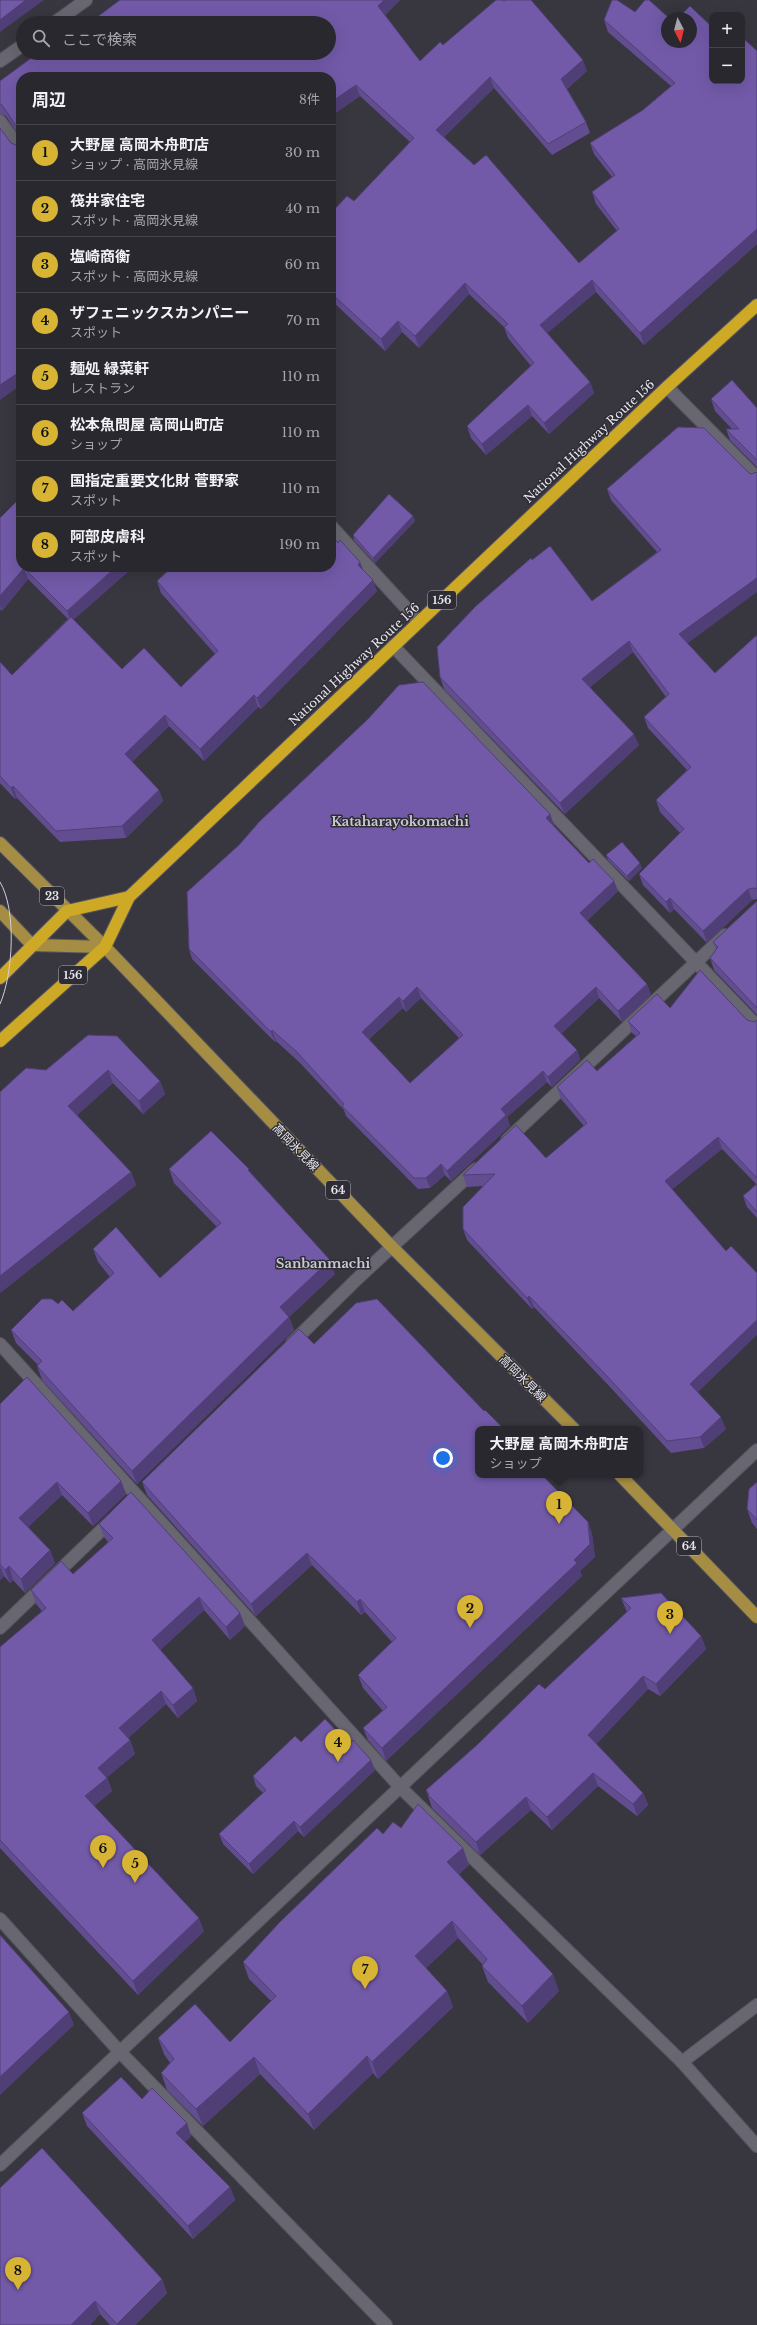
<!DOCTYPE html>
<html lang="ja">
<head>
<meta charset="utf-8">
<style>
	body { margin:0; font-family:"Libre Baskerville","Noto Sans JP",serif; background:#323037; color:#f1f3f6 }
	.controls { position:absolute; right:12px; top:12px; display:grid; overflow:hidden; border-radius:8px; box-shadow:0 4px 16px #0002 }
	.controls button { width:36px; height:36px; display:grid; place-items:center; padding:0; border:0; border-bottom:1px solid #46444b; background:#2a282f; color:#f1f3f6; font:20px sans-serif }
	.compass { position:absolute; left:661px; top:12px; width:36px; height:36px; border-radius:50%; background:#2a282f; box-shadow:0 4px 16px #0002; rotate:173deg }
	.you { position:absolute; left:443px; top:1458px; width:14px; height:14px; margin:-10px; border:3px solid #fff; border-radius:50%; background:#1a73e8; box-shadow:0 0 0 6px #1a73e833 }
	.badge { display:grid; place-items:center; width:26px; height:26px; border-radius:50%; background:#d8b434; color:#111; font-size:13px; font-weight:700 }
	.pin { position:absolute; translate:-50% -33px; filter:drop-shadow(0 1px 2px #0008) }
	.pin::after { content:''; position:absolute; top:21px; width:14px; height:12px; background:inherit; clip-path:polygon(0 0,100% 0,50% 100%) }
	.popup { position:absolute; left:475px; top:1426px; width:168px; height:52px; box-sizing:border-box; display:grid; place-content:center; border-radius:8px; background:#2a282f; filter:drop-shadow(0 1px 3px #0005); font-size:13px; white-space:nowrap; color:#a5a6aa }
	.popup b { font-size:15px; color:#f1f3f6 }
	.popup::after { content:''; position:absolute; left:50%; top:100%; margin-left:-8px; border:8px solid transparent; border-top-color:#2a282f }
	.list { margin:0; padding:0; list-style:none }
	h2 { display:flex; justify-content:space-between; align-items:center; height:52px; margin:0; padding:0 16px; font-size:17px }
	h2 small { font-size:13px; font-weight:400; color:#a5a6aa }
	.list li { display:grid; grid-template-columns:26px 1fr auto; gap:12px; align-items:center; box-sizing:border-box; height:56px; padding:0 16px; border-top:1px solid #46444b }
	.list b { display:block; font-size:15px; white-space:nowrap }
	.list p { margin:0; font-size:13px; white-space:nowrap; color:#a5a6aa }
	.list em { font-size:13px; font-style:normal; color:#a5a6aa }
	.icon { flex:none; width:22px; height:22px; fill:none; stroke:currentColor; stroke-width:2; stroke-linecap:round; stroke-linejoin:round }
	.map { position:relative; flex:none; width:757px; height:2325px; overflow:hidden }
	.search { position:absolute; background:#2a282f; box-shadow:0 4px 16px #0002; left:16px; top:16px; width:320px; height:44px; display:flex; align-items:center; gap:10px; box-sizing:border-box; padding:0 14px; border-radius:22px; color:#a5a6aa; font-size:15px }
	.panel { position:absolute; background:#2a282f; box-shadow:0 4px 16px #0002; left:16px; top:72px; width:320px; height:500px; border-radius:16px }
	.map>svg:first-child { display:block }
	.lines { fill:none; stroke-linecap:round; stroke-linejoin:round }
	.minor-casing { stroke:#57555d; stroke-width:14 }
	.major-casing { stroke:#57555d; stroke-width:14 }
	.highway-casing { stroke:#57555d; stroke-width:14 }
	.minor { stroke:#686670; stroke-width:12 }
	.major { stroke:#a58e43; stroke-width:12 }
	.highway { stroke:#cda925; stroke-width:12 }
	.tram { stroke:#d2d1d7; stroke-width:1 }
	.wall { fill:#624d90; fill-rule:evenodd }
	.shaded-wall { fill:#503f76 }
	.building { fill:#725aa8; stroke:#503f76; fill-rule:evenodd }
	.labels { text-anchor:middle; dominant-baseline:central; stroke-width:3; stroke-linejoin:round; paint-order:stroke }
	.shield { fill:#2e2c34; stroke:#b0aeb5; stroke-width:1 }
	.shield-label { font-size:11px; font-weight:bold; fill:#e7e6ec }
	.street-label { font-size:12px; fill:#e7e6ec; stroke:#2e2c34 }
	.neighbourhood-label { font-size:13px; font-weight:bold; fill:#c9c7d2; stroke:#2e2c34 }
</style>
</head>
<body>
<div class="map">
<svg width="757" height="2325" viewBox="0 0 757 2325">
	<rect width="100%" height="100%" fill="#38363f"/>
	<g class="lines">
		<g class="minor-casing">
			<g id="minor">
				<polyline points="54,23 86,0"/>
				<polyline points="0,61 23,45"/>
				<polyline points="0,121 21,150"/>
				<polyline points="667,387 757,478"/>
				<polyline points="331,526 419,622"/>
				<polyline points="393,646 757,1026"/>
				<polyline points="507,1140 725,935"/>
				<polyline points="292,1343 358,1278 476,1169"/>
				<polyline points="0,1344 401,1788 682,2062 757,2146"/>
				<polyline points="0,1628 113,1519"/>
				<polyline points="0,1919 120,2052 386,2325"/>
				<polyline points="682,2062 757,2005"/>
				<polyline points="0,2165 757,1450"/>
			</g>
		</g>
		<g class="major-casing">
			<g id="major">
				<polyline points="0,843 105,947 392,1247 574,1429"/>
				<polyline points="0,911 32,945 105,947"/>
				<polyline points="620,1475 757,1617"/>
			</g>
		</g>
		<g class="highway-casing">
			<g id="highway">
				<polyline points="0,978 67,911 129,897"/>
				<polyline points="0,1041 105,947 129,897 667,387 757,305"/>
			</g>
		</g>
		<use href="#minor" class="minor"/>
		<use href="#major" class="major"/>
		<use href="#highway" class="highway"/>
		<path class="tram" d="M0 882C17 910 13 975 0 1004"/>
	</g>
	<g class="wall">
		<polygon points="120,0 400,0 385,15 420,61 443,45 587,71 567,89 586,122 590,133 552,155 494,88 444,137 579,263 617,231 596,204 592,192 612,177 594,154 590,143 643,110 671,86 608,32 604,20 712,81 757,51 757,244 644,345 596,292 547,333 590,382 594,393 549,434 532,416 486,455 471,438 467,426 531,366 508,338 504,327 469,294 419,348 402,332 385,351 331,300 331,213 354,201 410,142 360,96 331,116 331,77 21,77 21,139 6,116 0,114 0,81 41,55 329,53"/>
		<polygon points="711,399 757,408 757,467 730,440 726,429 732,429 715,411"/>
		<polygon points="678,427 687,643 715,673 757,635 757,899 752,900 707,943 674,909 670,913 643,885 639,874 680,833 660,812 656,800 687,770 648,728 644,717 666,697 633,652 590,687 639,745 565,814 444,689 440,677 532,560 592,601 657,552 611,500 607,489"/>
		<polygon points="413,516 415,521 375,563 354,540 353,535"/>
		<polygon points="0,518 131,569 73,620 122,669 181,687 215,654 161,593 157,581 364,571 377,591 261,709 258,707 204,761 169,726 132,762 159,790 163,801 126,838 60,842 17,798 15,799 0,783 0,662 12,675 68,619 28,579 2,611 0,609"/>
		<path d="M550 814 554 825H553L589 863 618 891 587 921 647 984 651 995 622 1022 599 998 561 1034 577 1050 580 1060 552 1087 547 1082 507 1117 510 1126 451 1181 445 1175 430 1188 418 1189 346 1116 344 1110 300 1063 276 1041 275 1042 192 959 189 949ZM421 998 459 1038 410 1083 369 1039 403 1008 406 1012Z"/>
		<polygon points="606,855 642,868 629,881 608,860"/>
		<polygon points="757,901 757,1015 714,970 710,958 716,950 713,942"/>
		<polygon points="670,1008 747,1020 754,1022 757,1020 757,1218 747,1207 743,1196 756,1184 722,1149 672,1189 698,1392 726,1429 704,1448 671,1453 611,1388 534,1307 532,1309 467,1240 463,1229 483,1186 467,1187 463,1175 546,1158 584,1126 561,1099 557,1087 597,1071 636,1036 632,1033 628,1021"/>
		<polygon points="88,1035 160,1081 165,1094 143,1114 113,1083 77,1115 131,1172 136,1185 0,1293 0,1092 46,1070"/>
		<polygon points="169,1169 251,1174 335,1274 289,1317 294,1330 137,1484 42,1380 37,1366 38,1365 16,1343 11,1330 58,1304 73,1311 110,1277 98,1262 93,1249 160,1278 217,1227 174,1183"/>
		<polygon points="314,1344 478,1429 588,1522 592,1534 595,1557 580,1571 582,1576 386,1761 368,1740 363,1728 383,1711 363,1688 358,1675 392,1642 365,1612 361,1615 312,1565 256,1616 147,1495 142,1482"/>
		<polygon points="0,1404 121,1481 126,1494 93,1526 62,1495 28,1527 50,1550 55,1563 25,1593 13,1580 10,1583 4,1576 0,1580"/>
		<polygon points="757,1482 757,1529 752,1523 747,1509"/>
		<polygon points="99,1524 240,1613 245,1626 230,1640 204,1610 160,1650 193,1688 197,1701 178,1718 166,1704 128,1738 130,1740 135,1754 107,1777 112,1791 94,1806 204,1931 138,1995 0,1848 0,1647 42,1611 36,1604 31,1590 73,1574 108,1542 104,1537"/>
		<polygon points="621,1598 701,1636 706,1649 660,1696 648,1689 596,1744 643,1793 648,1805 637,1816 598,1786 552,1830 531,1810 480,1855 432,1808 426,1790 545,1689 627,1612 626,1610"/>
		<polygon points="301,1742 375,1770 304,1837 298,1831 253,1874 223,1844 219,1834 263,1793 256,1786 253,1776"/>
		<polygon points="401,1828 463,1848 469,1865 459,1874 559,1991 528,2023 488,1982 482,1966 483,1965 458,1938 426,1968 447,1991 453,2007 378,2079 373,2073 314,2130 260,2074 203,2126 167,2090 161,2073 170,2063 164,2054 158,2038 230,2042 271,2001 249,1979 243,1962 383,1834"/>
		<polygon points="142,2099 187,2123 191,2136 185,2142 230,2187 235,2200 193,2239 87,2126 82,2113"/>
		<polygon points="162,2279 167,2293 135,2325 110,2325 100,2314 90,2325 0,2325"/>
	</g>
	<g class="shaded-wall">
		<polygon points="26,0 44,0 0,32 0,20"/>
		<polygon points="384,0 400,0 382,18 378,6"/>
		<polygon points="583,60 587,71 565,90 561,79"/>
		<polygon points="490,77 494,88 440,141 436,130"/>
		<polygon points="356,85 360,96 331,116 331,102"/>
		<polygon points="757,229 757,244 644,345 640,333"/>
		<polygon points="592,280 596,292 544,336 540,325"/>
		<polygon points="465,283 469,294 419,348 415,336"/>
		<polygon points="398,321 402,332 385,351 381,339"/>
		<polygon points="21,371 21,385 0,400 0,385"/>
		<polygon points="590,382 594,393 549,434 544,423"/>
		<polygon points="528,405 532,416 486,455 482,444"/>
		<polygon points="413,516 415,521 375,563 373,558"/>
		<polygon points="360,562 365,574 358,565"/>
		<polygon points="116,567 130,567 131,569 71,622 67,611"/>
		<polygon points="24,568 28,579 2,611 0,606 0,596"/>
		<polygon points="757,578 757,592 684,646 679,634"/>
		<polygon points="373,580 377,591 261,709 257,698"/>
		<polygon points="629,641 633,652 586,690 582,679"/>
		<polygon points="254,695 258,707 204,761 200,749"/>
		<polygon points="165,715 169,726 129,765 125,754"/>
		<polygon points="634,734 639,745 565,814 560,803"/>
		<polygon points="13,786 17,798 15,799 11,788"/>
		<polygon points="159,790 163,801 126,838 122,826"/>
		<polygon points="550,814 554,825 550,828 546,818"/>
		<polygon points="640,863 642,868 629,881 627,876"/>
		<polygon points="614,881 618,891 584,924 580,913"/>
		<polygon points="748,889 752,900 707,943 703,931"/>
		<polygon points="670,898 674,909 670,913 666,902"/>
		<polygon points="647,984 651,995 622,1022 618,1011"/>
		<polygon points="417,987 421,998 406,1012 403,1001"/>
		<polygon points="596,987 599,998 558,1037 554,1026"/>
		<polygon points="399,997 403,1008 365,1042 362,1032"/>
		<polygon points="272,1030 276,1041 275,1042 271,1032"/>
		<polygon points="577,1050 580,1060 552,1087 548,1077"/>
		<polygon points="108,1070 113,1083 73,1119 68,1106"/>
		<polygon points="543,1071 547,1082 507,1117 510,1126 451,1181 447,1171 501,1109"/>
		<polygon points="160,1081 165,1094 143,1114 139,1101"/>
		<polygon points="718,1137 722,1149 669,1192 665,1181"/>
		<polygon points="441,1164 445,1175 430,1188 426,1178"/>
		<polygon points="131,1172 136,1185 0,1293 0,1276"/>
		<polygon points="330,1260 335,1274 285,1321 280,1307"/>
		<polygon points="529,1296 534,1307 532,1309 527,1298"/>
		<polygon points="289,1317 294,1330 137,1484 132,1471"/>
		<polygon points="757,1320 757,1335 694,1396 690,1384"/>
		<polygon points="721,1417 726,1429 704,1448 700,1437"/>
		<polygon points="121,1481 126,1494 93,1526 88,1513"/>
		<polygon points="57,1482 62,1495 24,1531 19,1518"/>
		<polygon points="588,1522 592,1534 595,1557 580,1571 582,1576 386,1761 382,1748 574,1560"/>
		<polygon points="50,1550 55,1563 25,1593 21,1579"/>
		<polygon points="307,1553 312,1565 256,1616 251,1604"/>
		<polygon points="0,1566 4,1576 0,1580"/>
		<polygon points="9,1566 13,1580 10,1583 5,1570"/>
		<polygon points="199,1597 204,1610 156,1654 152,1640"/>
		<polygon points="360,1599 365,1612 361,1615 357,1602"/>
		<polygon points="240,1613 245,1626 230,1640 226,1627"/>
		<polygon points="701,1636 706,1649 660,1696 656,1684"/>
		<polygon points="643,1676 648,1689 593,1748 588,1735"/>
		<polygon points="193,1688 197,1701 178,1718 173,1705"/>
		<polygon points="161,1691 166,1704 124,1742 119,1728"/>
		<polygon points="130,1740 135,1754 103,1781 98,1768"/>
		<polygon points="371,1760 375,1770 304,1837 300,1827"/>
		<polygon points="593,1773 598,1786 552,1830 547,1817"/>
		<polygon points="107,1778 112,1791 90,1810 85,1796"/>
		<polygon points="643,1793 648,1805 637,1816 633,1804"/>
		<polygon points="526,1797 531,1810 480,1855 476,1842"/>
		<polygon points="294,1821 298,1831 253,1874 249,1864"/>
		<polygon points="463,1848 469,1865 453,1879 447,1862"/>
		<polygon points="199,1918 204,1931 138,1995 133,1981"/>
		<polygon points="452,1921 458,1938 421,1973 415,1956"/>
		<polygon points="553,1974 559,1991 528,2023 522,2006"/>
		<polygon points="447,1991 453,2007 378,2079 372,2062"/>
		<polygon points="69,2012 74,2025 0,2095 0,2077"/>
		<polygon points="367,2056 373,2073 314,2130 308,2114"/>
		<polygon points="254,2057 260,2074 203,2126 196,2109"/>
		<polygon points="187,2123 191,2136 181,2146 176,2133"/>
		<polygon points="230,2187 235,2200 193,2239 188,2226"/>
		<polygon points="162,2279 167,2293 135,2325 118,2325 117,2324"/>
		<polygon points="95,2301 100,2314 90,2325 71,2325"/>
	</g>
	<g class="building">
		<polygon points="0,0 26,0 0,20"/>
		<polygon points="120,0 384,0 378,6 420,61 440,42 443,45 496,0 503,0 504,1 505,0 531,0 583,60 561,79 586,122 548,144 490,77 436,130 474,165 486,155 579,263 619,229 592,192 615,175 590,143 643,110 675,83 604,20 612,0 617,0 635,12 645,0 649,0 669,18 667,18 667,42 691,42 691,18 678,18 690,6 712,27 712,81 742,81 742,37 757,51 757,229 640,333 592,280 540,325 590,382 544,423 528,405 482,444 467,426 534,363 504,327 508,324 465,283 415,336 398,321 381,339 331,293 331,213 347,196 354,201 414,138 356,85 331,102 331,77 21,77 21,133 2,105 0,104 0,81 38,53 40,53 41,55 44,53 329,53 329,23 89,23"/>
		<polygon points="0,128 11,143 18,146 21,145 21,371 0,385"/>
		<polygon points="732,380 757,408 757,460 726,429 739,429 711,399"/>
		<polygon points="678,427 704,428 748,472 751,474 757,472 757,578 679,634 715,673 757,635 757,889 755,888 748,889 703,931 670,898 666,902 639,874 684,829 656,800 691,767 644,717 669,694 629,641 582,679 634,734 560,803 440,677 437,647 476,606 531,558 532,560 550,546 592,601 661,550 607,489"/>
		<polygon points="389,494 413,516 373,558 353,535"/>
		<polygon points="21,497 21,567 116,567 67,611 24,568 0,596 0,518"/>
		<polygon points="331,535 338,543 340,540 360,562 358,565 373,580 257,698 254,695 200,749 165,715 125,754 159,790 122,826 56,831 13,786 11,788 0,776 0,662 12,675 71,617 122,669 144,648 181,687 218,651 157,581 172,567 331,567"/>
		<path d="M423 682 550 814 546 818 589 863 593 859 614 881 580 913 647 984 618 1011 596 987 554 1026 577 1050 548 1077 543 1071 501 1109 506 1115 447 1171 441 1164 426 1178H414L342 1106 344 1104 297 1052 272 1030 271 1032 189 949 187 892 239 845 260 821 368 719 399 685ZM417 987 463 1035 410 1083 362 1032 399 997 403 1001Z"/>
		<polygon points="622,842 640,863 627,876 606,855"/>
		<polygon points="757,901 757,1008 710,958 718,947 713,942"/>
		<polygon points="700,970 747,1020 754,1022 757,1020 757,1178 718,1137 665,1181 726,1251 731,1246 757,1273 757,1320 690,1384 721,1417 700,1437 667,1441 607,1376 529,1296 527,1298 463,1229 463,1207 495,1174 463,1175 516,1125 546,1158 587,1123 557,1087 587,1060 597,1071 640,1033 628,1021 657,994 670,1008"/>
		<polygon points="88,1035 117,1036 160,1081 139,1101 108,1070 68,1106 131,1172 0,1276 0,1092 26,1068 46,1070"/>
		<polygon points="211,1131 249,1169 248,1170 330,1260 280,1307 289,1317 132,1471 37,1366 42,1361 11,1330 42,1299 52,1299 58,1304 62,1300 73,1311 114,1273 93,1249 116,1227 160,1278 221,1223 169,1169"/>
		<polygon points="757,1184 757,1212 743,1196"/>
		<polygon points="377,1299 484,1411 485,1410 504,1429 478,1429 478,1475 542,1475 588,1522 590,1544 574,1560 577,1563 382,1748 363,1728 387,1707 358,1675 396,1638 360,1599 357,1602 307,1553 251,1604 142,1482 299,1329 314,1344 356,1303"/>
		<polygon points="27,1377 121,1481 88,1513 57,1482 19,1518 50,1550 21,1579 9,1566 5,1570 0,1564 0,1404"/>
		<polygon points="757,1482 757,1520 747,1509 749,1489"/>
		<polygon points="131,1492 240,1613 226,1627 199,1597 152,1640 193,1688 173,1705 161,1691 119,1728 130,1740 98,1768 107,1778 85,1796 199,1918 133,1981 0,1840 0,1647 46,1608 31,1590 61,1561 73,1574 113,1538 99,1524"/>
		<polygon points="661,1593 701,1636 656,1684 643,1676 588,1735 643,1793 633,1804 593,1773 547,1817 526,1797 476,1842 428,1795 429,1794 426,1790 477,1745 539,1684 545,1689 631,1608 621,1598"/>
		<polygon points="325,1719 349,1744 353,1740 371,1760 300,1827 294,1821 249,1864 219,1834 266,1790 253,1776 295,1736 301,1742"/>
		<polygon points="418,1804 463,1848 447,1862 553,1974 522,2006 482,1966 487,1959 452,1921 415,1956 447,1991 372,2062 367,2056 308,2114 254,2057 196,2109 161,2073 174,2059 158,2038 195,2004 230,2042 276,1996 243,1962 279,1923 377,1828 383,1834 393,1822 401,1828"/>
		<polygon points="0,1935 69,2012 0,2077"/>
		<polygon points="121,2077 142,2099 152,2088 187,2123 176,2133 230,2187 188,2226 82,2113"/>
		<polygon points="42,2148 162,2279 117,2324 95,2301 71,2325 0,2325 0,2188"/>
	</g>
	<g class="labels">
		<g class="shield">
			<rect x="428" y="591" width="28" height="18" rx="3"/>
			<rect x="40" y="887" width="24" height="18" rx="3"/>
			<rect x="59" y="966" width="28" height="18" rx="3"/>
			<rect x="326" y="1181" width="24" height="18" rx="3"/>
			<rect x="677" y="1537" width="24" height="18" rx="3"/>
		</g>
		<g class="shield-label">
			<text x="442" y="600">156</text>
			<text x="52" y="896">23</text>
			<text x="73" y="975">156</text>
			<text x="338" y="1190">64</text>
			<text x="689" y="1546">64</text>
		</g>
		<g class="street-label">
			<text transform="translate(589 441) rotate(-43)">National Highway Route 156</text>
			<text transform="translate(354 664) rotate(-43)">National Highway Route 156</text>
			<text transform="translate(296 1147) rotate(46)">高岡氷見線</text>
			<text transform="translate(523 1378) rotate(45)">高岡氷見線</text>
		</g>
		<g class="neighbourhood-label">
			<text x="400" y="821">Kataharayokomachi</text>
			<text x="323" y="1263">Sanbanmachi</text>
		</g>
	</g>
</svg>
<div class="controls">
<button>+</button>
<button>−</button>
</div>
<svg class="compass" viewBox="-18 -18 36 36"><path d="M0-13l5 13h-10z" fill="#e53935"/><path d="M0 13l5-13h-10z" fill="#a5a6aa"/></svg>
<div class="you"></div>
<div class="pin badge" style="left:559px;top:1524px">1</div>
<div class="popup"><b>大野屋 高岡木舟町店</b>ショップ</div>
<div class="pin badge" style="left:470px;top:1628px">2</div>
<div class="pin badge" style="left:670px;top:1634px">3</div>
<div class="pin badge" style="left:338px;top:1762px">4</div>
<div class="pin badge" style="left:135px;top:1883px">5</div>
<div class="pin badge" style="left:103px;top:1868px">6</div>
<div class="pin badge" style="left:365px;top:1989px">7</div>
<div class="pin badge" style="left:18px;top:2290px">8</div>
<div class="search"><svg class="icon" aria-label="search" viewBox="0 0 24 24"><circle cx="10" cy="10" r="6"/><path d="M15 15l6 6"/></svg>ここで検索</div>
<section class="panel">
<h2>周辺<small>8件</small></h2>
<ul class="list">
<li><span class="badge">1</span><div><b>大野屋 高岡木舟町店</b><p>ショップ · 高岡氷見線</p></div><em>30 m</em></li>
<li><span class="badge">2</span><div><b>筏井家住宅</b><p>スポット · 高岡氷見線</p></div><em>40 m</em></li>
<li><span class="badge">3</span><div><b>塩崎商衡</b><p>スポット · 高岡氷見線</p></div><em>60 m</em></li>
<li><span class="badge">4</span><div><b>ザフェニックスカンパニー</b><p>スポット</p></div><em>70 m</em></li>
<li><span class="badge">5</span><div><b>麺処 緑菜軒</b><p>レストラン</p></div><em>110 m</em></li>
<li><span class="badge">6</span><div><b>松本魚問屋 高岡山町店</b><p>ショップ</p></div><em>110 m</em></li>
<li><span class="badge">7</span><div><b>国指定重要文化財 菅野家</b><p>スポット</p></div><em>110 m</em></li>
<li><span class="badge">8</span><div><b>阿部皮膚科</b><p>スポット</p></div><em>190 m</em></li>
</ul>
</section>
</div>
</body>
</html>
